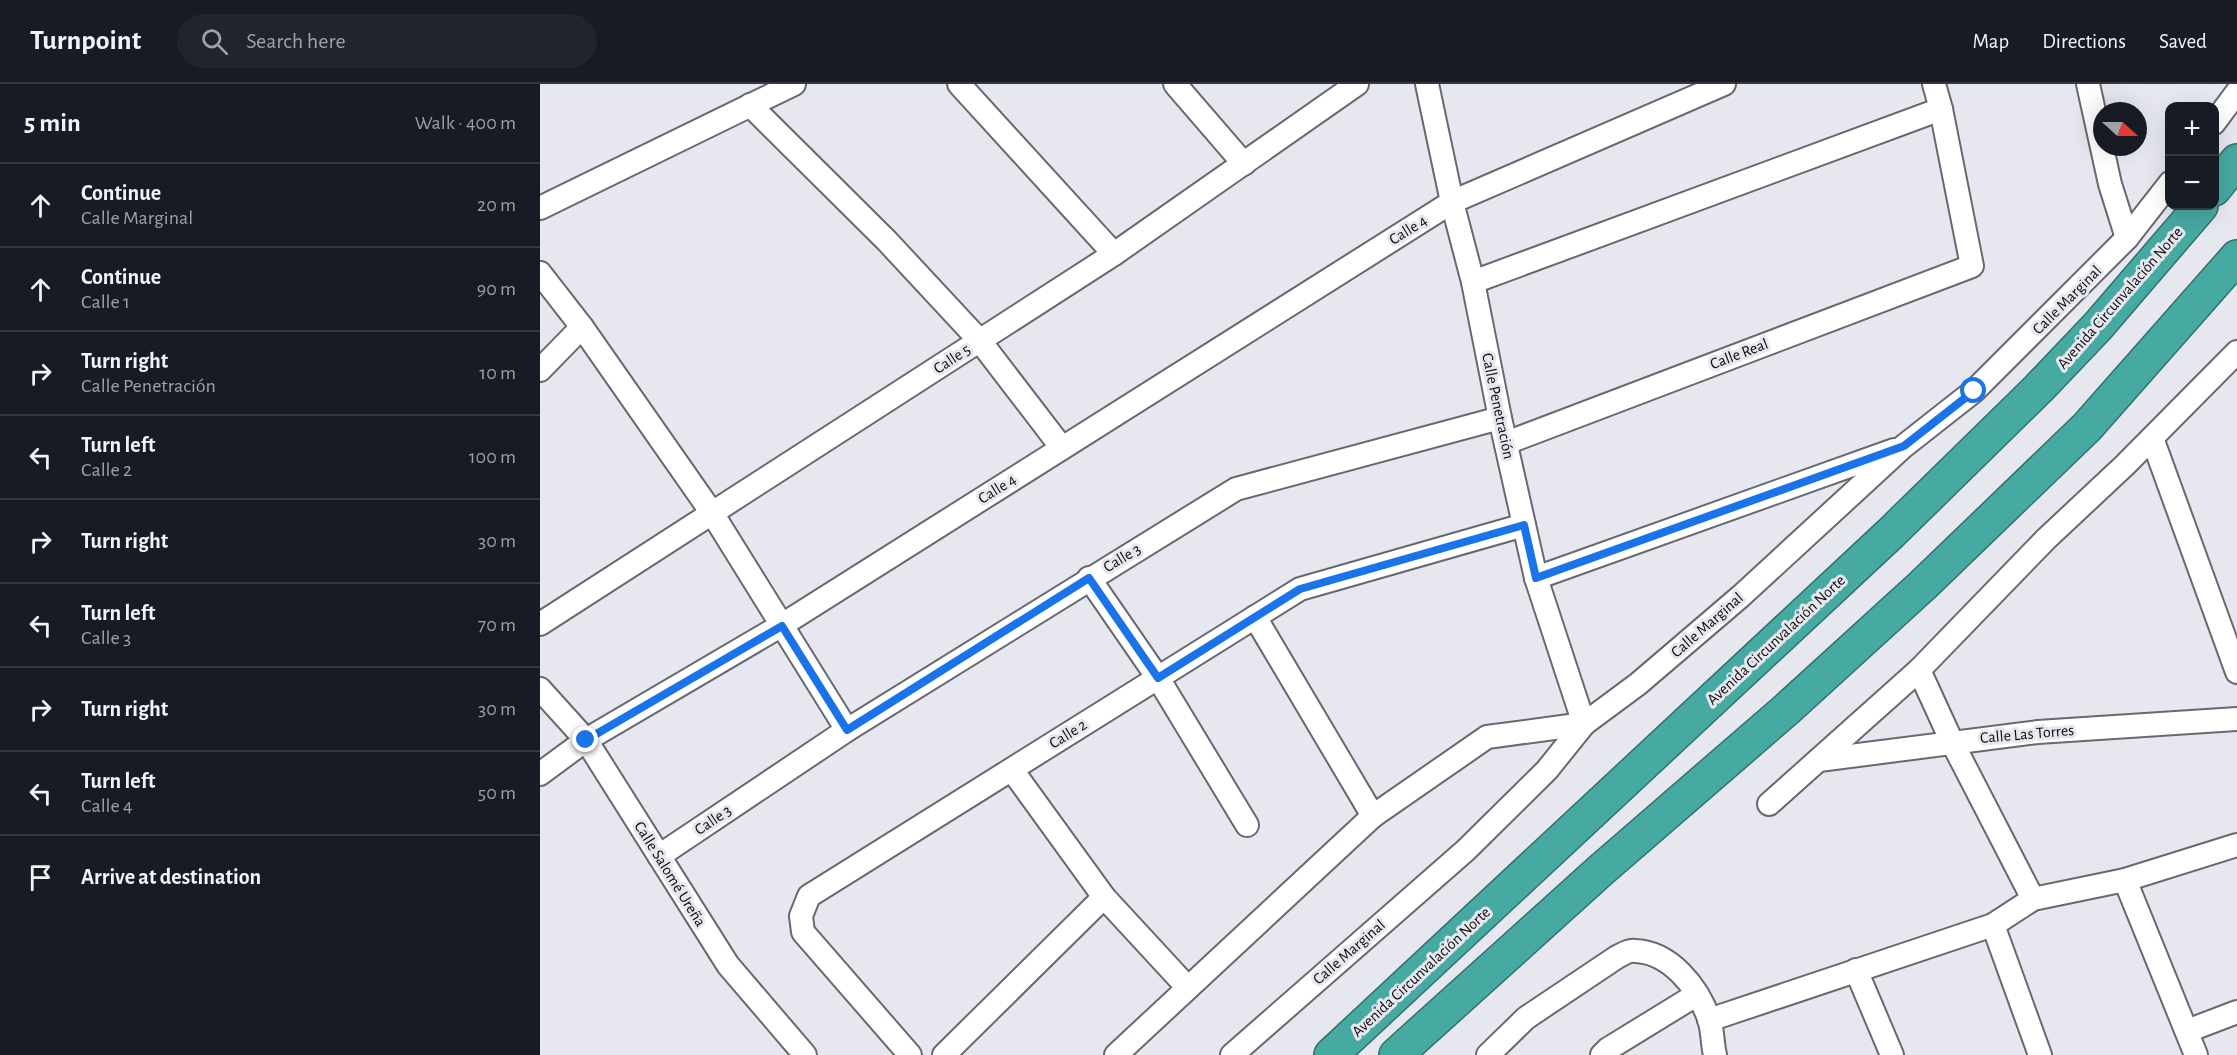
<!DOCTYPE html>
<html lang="en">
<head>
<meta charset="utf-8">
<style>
	body { margin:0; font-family:"Alegreya Sans",sans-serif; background:#20242c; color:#f1f3f6 }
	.controls { position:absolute; right:18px; top:18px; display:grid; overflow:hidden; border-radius:12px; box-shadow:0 6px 24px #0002 }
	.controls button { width:54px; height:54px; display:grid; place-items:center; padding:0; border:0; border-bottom:2px solid #363941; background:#171b24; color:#f1f3f6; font:30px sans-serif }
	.compass { position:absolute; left:1553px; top:18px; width:54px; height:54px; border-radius:50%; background:#171b24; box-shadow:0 6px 24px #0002; rotate:111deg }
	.stop { position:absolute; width:18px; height:18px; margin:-14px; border:4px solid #1a73e8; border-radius:50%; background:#fff }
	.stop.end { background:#1a73e8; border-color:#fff; box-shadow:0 2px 6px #0008 }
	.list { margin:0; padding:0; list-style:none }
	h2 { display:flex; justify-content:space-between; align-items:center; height:78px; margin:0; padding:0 24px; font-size:26px }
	h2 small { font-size:20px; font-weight:400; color:#9ea1a6 }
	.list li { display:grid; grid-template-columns:39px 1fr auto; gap:18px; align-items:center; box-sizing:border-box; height:84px; padding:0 24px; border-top:2px solid #363941 }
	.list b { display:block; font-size:22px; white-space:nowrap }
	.list p { margin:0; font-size:20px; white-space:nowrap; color:#9ea1a6 }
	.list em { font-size:20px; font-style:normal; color:#9ea1a6 }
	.icon { flex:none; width:33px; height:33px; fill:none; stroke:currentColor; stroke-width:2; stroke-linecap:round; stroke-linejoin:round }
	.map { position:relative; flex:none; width:1697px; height:971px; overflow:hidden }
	header { display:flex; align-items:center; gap:36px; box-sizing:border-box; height:84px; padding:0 30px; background:#171b24; border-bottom:2px solid #363941 }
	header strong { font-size:28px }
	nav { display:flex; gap:33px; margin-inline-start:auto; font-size:21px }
	.search { width:420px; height:54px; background:#20242c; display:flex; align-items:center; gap:15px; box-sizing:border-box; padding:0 21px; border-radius:33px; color:#9ea1a6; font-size:22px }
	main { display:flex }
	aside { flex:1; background:#171b24 }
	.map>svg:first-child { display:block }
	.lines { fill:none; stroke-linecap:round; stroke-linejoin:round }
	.minor-casing { stroke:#686970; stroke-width:26 }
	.motorway-casing { stroke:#31726e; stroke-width:36 }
	.minor { stroke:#fff; stroke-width:22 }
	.motorway { stroke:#46a9a2; stroke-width:33 }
	.route { stroke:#1a73e8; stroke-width:8 }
	.labels { text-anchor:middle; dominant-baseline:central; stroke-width:6; stroke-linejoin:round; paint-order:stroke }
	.street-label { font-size:16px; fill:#0b0b0e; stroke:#e6e7ef }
</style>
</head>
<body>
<header>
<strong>Turnpoint</strong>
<div class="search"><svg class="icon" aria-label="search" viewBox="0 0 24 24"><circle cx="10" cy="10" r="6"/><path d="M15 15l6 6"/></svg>Search here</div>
<nav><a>Map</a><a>Directions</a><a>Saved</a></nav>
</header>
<main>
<aside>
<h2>5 min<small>Walk · 400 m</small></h2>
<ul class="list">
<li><svg class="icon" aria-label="ahead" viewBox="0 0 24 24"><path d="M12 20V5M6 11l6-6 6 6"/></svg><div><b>Continue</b><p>Calle Marginal</p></div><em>20 m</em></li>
<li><svg class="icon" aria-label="ahead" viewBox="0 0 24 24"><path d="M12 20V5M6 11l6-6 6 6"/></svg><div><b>Continue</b><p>Calle 1</p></div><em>90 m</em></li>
<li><svg class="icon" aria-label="right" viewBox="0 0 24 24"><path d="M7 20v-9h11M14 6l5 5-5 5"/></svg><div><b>Turn right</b><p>Calle Penetración</p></div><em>10 m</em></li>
<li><svg class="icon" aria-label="left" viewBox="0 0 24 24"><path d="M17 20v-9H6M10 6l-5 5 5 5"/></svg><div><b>Turn left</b><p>Calle 2</p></div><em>100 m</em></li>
<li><svg class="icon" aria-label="right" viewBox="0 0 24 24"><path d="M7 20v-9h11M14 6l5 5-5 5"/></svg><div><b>Turn right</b></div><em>30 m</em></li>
<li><svg class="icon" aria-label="left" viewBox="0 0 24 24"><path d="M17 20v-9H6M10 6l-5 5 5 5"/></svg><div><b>Turn left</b><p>Calle 3</p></div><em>70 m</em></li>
<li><svg class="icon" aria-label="right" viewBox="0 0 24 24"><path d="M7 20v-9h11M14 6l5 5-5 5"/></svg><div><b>Turn right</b></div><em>30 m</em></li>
<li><svg class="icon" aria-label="left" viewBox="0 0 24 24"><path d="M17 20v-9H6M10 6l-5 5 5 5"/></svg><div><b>Turn left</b><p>Calle 4</p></div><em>50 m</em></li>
<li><svg class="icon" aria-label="arrive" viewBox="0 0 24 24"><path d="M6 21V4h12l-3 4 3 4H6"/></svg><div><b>Arrive at destination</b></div></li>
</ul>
</aside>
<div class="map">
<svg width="1697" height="971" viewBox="0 0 1697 971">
	<rect width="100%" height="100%" fill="#e6e7ef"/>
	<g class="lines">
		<g class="minor-casing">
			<g id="minor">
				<polyline points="419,0 574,170"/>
				<polyline points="635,0 704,80"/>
				<polyline points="887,0 912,118 933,198 960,334 996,494 1044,640"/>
				<polyline points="1548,0 1570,100 1587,154"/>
				<polyline points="210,21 347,157 440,257 522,364"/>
				<polyline points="1674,39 1697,8"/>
				<polyline points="0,124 254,0"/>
				<polyline points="0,189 42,243 172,429 307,646"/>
				<polyline points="933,198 1401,25"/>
				<polyline points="0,286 42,243"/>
				<polyline points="1612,354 1697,588"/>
				<polyline points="966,359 1432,182 1401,25 1394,0"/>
				<polyline points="549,494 618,594 707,741"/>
				<polyline points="996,494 1354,366"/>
				<polyline points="715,533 833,732"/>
				<polyline points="0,540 574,170 817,0"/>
				<polyline points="1379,586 1412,658 1493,815"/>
				<polyline points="0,605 46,656 188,881 265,971"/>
				<polyline points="1279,676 1498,648 1697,635"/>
				<polyline points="472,686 564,813 648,904"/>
				<polyline points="0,690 46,656 242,541 912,118 1184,0"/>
				<polyline points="1229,720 1379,586 1506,455 1585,381 1697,268"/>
				<polyline points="119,772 307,646 696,405 960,334"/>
				<polyline points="1585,796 1656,971"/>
				<polyline points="1453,841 1500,971"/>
				<polyline points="1316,886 1352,971"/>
				<polyline points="1169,936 1453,841 1493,815 1585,796 1697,761"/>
				<polyline points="1647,947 1697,928"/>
				<polyline points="370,971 263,848 261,832 269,812 760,505 984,441"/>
				<polyline points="404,971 564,813"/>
				<polyline points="576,971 833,732 947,653 1044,640"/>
				<polyline points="692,971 926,766 1007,686 1044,640 1098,600 1201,512 1364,362 1434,307 1587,154 1630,99"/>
				<path d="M948 971 986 934 1077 873C1083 870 1089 866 1095 867 1130 868 1158 903 1169 935 1173 946 1172 959 1175 971"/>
				<polyline points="1062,971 1068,965 1156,911"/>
			</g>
		</g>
		<g class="motorway-casing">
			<g id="motorway">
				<polyline points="1674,105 1697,77"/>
				<polyline points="791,971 1351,449 1498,305 1558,242 1661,122"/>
				<polyline points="856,971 1061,786 1247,625 1383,501 1547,343 1697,173"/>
			</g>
		</g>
		<use href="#minor" class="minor"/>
		<use href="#motorway" class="motorway"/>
	</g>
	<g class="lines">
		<polyline class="route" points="46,656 242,542 307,646 549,494 618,594 760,505 984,441 996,494 1364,362 1434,307"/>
	</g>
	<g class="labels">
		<g class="street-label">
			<text transform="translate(868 146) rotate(-32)">Calle 4</text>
			<text transform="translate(1580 214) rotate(-49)">Avenida Circunvalación Norte</text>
			<text transform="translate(1527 216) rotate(-45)">Calle Marginal</text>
			<text transform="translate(1199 270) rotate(-21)">Calle Real</text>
			<text transform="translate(412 275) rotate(-33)">Calle 5</text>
			<text transform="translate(958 322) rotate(78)">Calle Penetración</text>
			<text transform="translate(457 405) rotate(-32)">Calle 4</text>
			<text transform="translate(582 474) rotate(-31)">Calle 3</text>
			<text transform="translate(1167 541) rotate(-41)">Calle Marginal</text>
			<text transform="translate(1236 556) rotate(-43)">Avenida Circunvalación Norte</text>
			<text transform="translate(528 650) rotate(-32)">Calle 2</text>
			<text transform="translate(1487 650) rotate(-5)">Calle Las Torres</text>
			<text transform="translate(173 736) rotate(-34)">Calle 3</text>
			<text transform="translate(130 790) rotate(58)">Calle Salomé Ureña</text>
			<text transform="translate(809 868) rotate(-41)">Calle Marginal</text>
			<text transform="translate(881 888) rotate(-43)">Avenida Circunvalación Norte</text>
		</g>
	</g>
</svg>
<div class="controls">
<button>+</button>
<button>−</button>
</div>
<svg class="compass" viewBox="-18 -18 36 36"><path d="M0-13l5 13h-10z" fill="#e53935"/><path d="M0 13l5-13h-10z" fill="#9ea1a6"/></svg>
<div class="stop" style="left:1434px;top:307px"></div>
<div class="stop end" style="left:46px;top:656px"></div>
</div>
</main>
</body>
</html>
